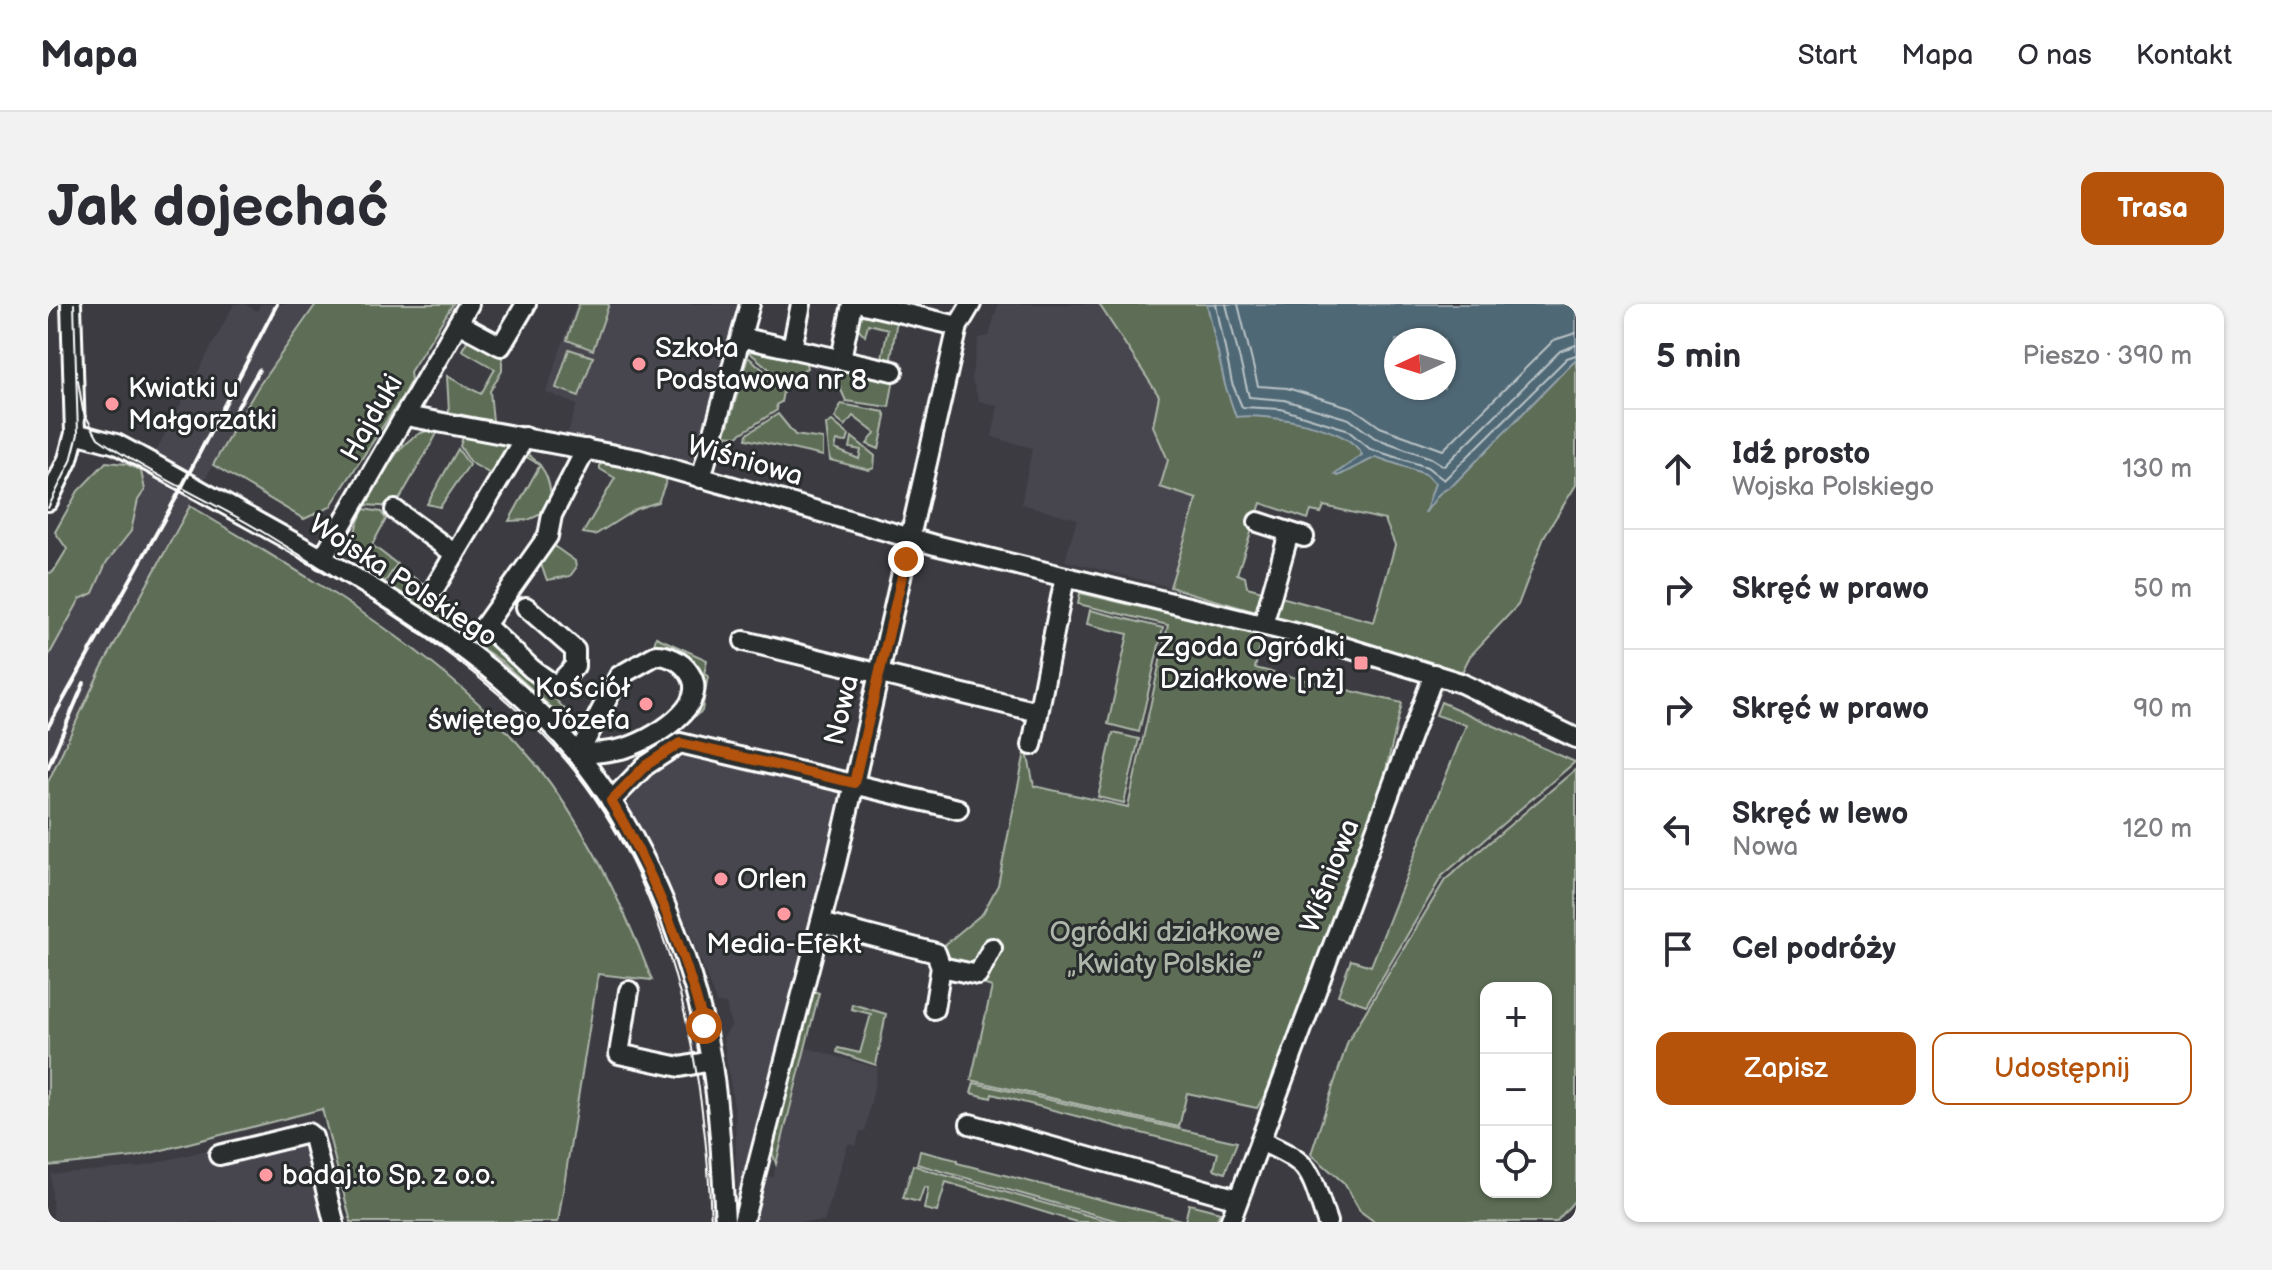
<!DOCTYPE html>
<html lang="pl">
<head>
<meta charset="utf-8">
<style>
	body { margin:0; font-family:"Balsamiq Sans",sans-serif; background:#f2f2f3; color:#2b2b33 }
	.controls { position:absolute; right:24px; bottom:24px; display:grid; overflow:hidden; border-radius:16px; box-shadow:0 2px 6px #0004 }
	.controls button { width:72px; height:72px; display:grid; place-items:center; padding:0; border:0; border-bottom:2px solid #e1e1e2; background:#fff; color:#2b2b33; font:40px sans-serif }
	.compass { position:absolute; left:1336px; top:24px; width:72px; height:72px; border-radius:50%; background:#fff; box-shadow:0 2px 6px #0004; rotate:266deg }
	.stop { position:absolute; width:24px; height:24px; margin:-18px; border:6px solid #b45309; border-radius:50%; background:#fff }
	.stop.end { background:#b45309; border-color:#fff; box-shadow:0 2px 8px #0008 }
	.list { margin:0; padding:0; list-style:none }
	h2 { display:flex; justify-content:space-between; align-items:center; height:104px; margin:0; padding:0 32px; font-size:34px }
	h2 small { font-size:26px; font-weight:400; color:#7c7c81 }
	.list li { display:grid; grid-template-columns:52px 1fr auto; gap:24px; align-items:center; box-sizing:border-box; height:120px; padding:0 32px; border-top:2px solid #e1e1e2 }
	.list b { display:block; font-size:30px; white-space:nowrap }
	.list p { margin:0; font-size:26px; white-space:nowrap; color:#7c7c81 }
	.list em { font-size:26px; font-style:normal; color:#7c7c81 }
	.actions { display:flex; gap:16px; padding:24px 32px }
	.actions a { flex:1; padding:18px 0; border:2px solid #b45309; border-radius:16px; text-align:center; font-size:28px; color:#b45309 }
	.actions .main { background:#b45309; color:#fff }
	.icon { flex:none; width:44px; height:44px; fill:none; stroke:currentColor; stroke-width:2; stroke-linecap:round; stroke-linejoin:round }
	.map { position:relative; flex:none; width:1528px; height:918px; overflow:hidden; border-radius:16px }
	header { display:flex; align-items:center; gap:48px; box-sizing:border-box; height:112px; padding:0 40px; background:#fff; border-bottom:2px solid #e1e1e2 }
	header strong { font-size:38px }
	nav { display:flex; gap:44px; margin-inline-start:auto; font-size:28px }
	.intro { display:flex; align-items:center; justify-content:space-between; box-sizing:border-box; height:192px; padding:0 48px }
	h1 { margin:0; font-size:56px }
	.button { padding:20px 36px; border-radius:16px; background:#b45309; color:#fff; font-size:28px; font-weight:700 }
	main { display:flex; gap:48px; padding:0 48px }
	aside { flex:1; background:#fff; border-radius:16px; box-shadow:0 2px 6px #0004 }
	.map>svg:first-child { display:block }
	.built { fill:#47454e }
	.green { fill:#5d6d56; stroke:#aeb6aa; stroke-width:2; fill-rule:evenodd }
	.water { fill:#4f6874; stroke:#95a4ac; stroke-width:2; fill-rule:evenodd }
	.lines { fill:none; stroke-linecap:round; stroke-linejoin:round }
	.shore { stroke:#b9c3c7; stroke-width:2 }
	.minor-casing { stroke:#fff; stroke-width:24 }
	.minor { stroke:#2a2d2e; stroke-width:18 }
	.tram { stroke:#fff; stroke-width:2 }
	.rail { stroke:#fff; stroke-width:4 }
	.route { stroke:#b45309; stroke-width:10 }
	.poi-dot { fill:#ff9aa2; stroke:#2a2d2e; stroke-width:3 }
	.labels { text-anchor:middle; dominant-baseline:central; stroke-width:6; stroke-linejoin:round; paint-order:stroke }
	.poi-label { font-size:28px; fill:#fff; stroke:#2a2d2e; text-anchor:start }
	.street-label { font-size:28px; fill:#fff; stroke:#2a2d2e }
	.park-label { font-size:28px; fill:#aeb6aa; stroke:#2a2d2e }
</style>
</head>
<body>
<header>
<strong>Mapa</strong>
<nav><a>Start</a><a>Mapa</a><a>O nas</a><a>Kontakt</a></nav>
</header>
<div class="intro"><h1>Jak dojechać</h1><a class="button">Trasa</a></div>
<main>
<div class="map">
<svg width="1528" height="918" viewBox="0 0 1528 918">
	<rect width="100%" height="100%" fill="#3b3b41"/>
	<filter id="ink" filterUnits="userSpaceOnUse"><feTurbulence type="fractalNoise" baseFrequency=".0125" numOctaves="2"/><feDisplacementMap in="SourceGraphic" scale="16" xChannelSelector="R" yChannelSelector="G"/><feConvolveMatrix kernelMatrix="1 2 1 2 8 2 1 2 1" color-interpolation-filters="sRGB"/></filter>
	<g filter="url(#ink)">
		<g class="built">
			<polygon points="186,0 197,0 209,7 212,0 266,0 210,83 151,186 53,365 5,468 0,466 0,350"/>
			<polygon points="528,0 695,0 645,157 640,161 519,130 529,101 498,88"/>
			<polygon points="950,0 1051,0 1111,93 1105,122 1120,156 1149,195 1122,283 1017,257 1029,215 973,200 984,144 944,133 950,102 931,97 923,74 931,34 941,32"/>
			<polygon points="630,444 802,482 689,908 687,810 675,734 683,722 678,700 668,699 640,622 580,501 585,491 583,483"/>
			<polygon points="756,743 830,764 817,828 812,827 808,842 800,840 776,918 704,918 717,872 725,873"/>
			<polygon points="269,818 295,918 5,918 3,870 91,863"/>
		</g>
		<g class="green">
			<polygon points="268,0 405,0 362,68 363,76 354,93 282,203 256,215 165,161 210,83"/>
			<polygon points="531,0 561,0 545,46 519,36"/>
			<path d="M1051 0H1528V181L1497 231 1470 301 1422 352 1413 370 1223 312 1229 292 1326 318 1347 241 1337 216 1276 202 1273 209 1263 207 1260 215 1213 199 1189 270 1197 273 1199 283 1214 287 1208 308 1122 283 1149 195 1112 183 1120 156 1105 122 1111 92ZM1348 36H1396V84H1348Z"/>
			<polygon points="811,6 849,15 842,61 833,58 840,25 820,20 817,32 808,22"/>
			<polygon points="423,30 454,48 454,67 442,87 445,117 401,108 399,72 433,90 447,65 414,46"/>
			<polygon points="698,38 756,51 759,64 746,71 750,76 744,84 696,44"/>
			<polygon points="521,45 545,53 531,92 508,84"/>
			<polygon points="700,53 736,83 733,98 728,101 729,106 689,132 672,131 675,121 680,122"/>
			<polygon points="798,63 846,74 841,103 798,97 789,77"/>
			<polygon points="793,100 836,108 838,113 831,145 819,140 827,129 805,112 797,122 787,114"/>
			<polygon points="730,110 747,131 775,135 775,152 698,135 699,130"/>
			<polygon points="784,117 801,131 799,138 789,137 787,145 811,155 813,146 802,144 804,133 827,152 826,164 821,166 782,156 778,121"/>
			<path d="M391 126 347 203 318 201C335 174 353 123 391 126Z"/>
			<polygon points="416,130 468,140 444,171 422,158 412,142"/>
			<polygon points="410,145 421,161 392,203 379,200"/>
			<path d="M478 149C499 162 505 182 502 206L480 216 461 217 492 161 477 152Z"/>
			<polygon points="552,157 619,175 610,198 588,205 547,231 535,229 567,174 552,165"/>
			<polygon points="58,158 79,160 93,167 97,186 90,196 83,227 58,259 45,289 32,295 0,353 0,269 5,268 19,245 7,228 30,187"/>
			<path d="M142 202C263 276 395 347 486 458 538 522 575 600 604 676L550 670 510 918H303L274 805 87 853 0 862V478L53 365Z"/>
			<path d="M316 205 333 208 338 215 324 241 349 260 337 278C305 257 297 241 316 205Z"/>
			<polygon points="506,242 527,257 528,264 522,272 499,276 492,258"/>
			<polygon points="350,265 354,265 401,299 401,305 421,321 427,319 489,374 523,372 506,394 533,422 528,426 453,357 340,281"/>
			<polygon points="1032,289 1215,332 1207,364 1354,399 1331,495 1225,777 1209,804 1139,789 1131,823 923,776 944,683 931,679 928,666 900,660 894,643 935,609 950,581 978,443 986,482 1080,503 1120,321 1030,300"/>
			<polygon points="1042,306 1115,324 1091,428 1060,420 1080,330 1039,320"/>
			<polygon points="608,333 659,356 656,370 660,372 654,407 596,451 588,442 637,413 650,378 605,346"/>
			<polygon points="1393,398 1527,458 1394,572 1318,701 1290,691 1303,656 1323,662 1418,421 1388,411"/>
			<polygon points="1065,429 1091,435 1076,499 1050,493"/>
			<path d="M1528 465V895L1508 918H1327L1312 907 1296 879 1263 850 1300 737 1397 576ZM1438 684H1498V888H1438Z"/>
			<polygon points="765,687 771,689 728,860 724,848"/>
			<polygon points="804,700 838,710 828,761 789,748 790,744 812,749 823,710 803,705"/>
			<polygon points="926,779 1189,838 1177,869 1166,865 1170,849 944,790 943,794 923,789"/>
			<polygon points="872,847 909,856 909,859 1137,917 1141,900 1172,908 1168,918 1073,918 869,860"/>
			<polygon points="865,861 882,867 1063,918 1028,918 898,878 889,908 876,905 880,884 876,883 871,898 855,894"/>
		</g>
		<path class="water" d="M1159 0H1528V55L1406 180 1391 190 1377 209 1387 179 1377 170 1328 153 1290 172 1287 170 1314 151C1301 122 1218 109 1188 113L1177 81ZM1348 36H1396V84H1348Z"/>
		<g class="lines">
			<g class="shore">
				<polyline points="1168,0 1184,79 1194,103 1233,105 1298,125 1322,145 1379,163 1396,176 1519,54 1528,51"/>
				<polyline points="1178,0 1201,93 1236,96 1301,115 1327,134 1383,154 1396,162 1512,47 1528,41"/>
				<polyline points="1190,0 1210,82 1239,84 1305,104 1332,123 1395,146 1506,36 1528,29"/>
			</g>
			<g class="minor-casing">
				<g id="minor">
					<polyline points="816,0 910,22"/>
					<polyline points="410,19 453,42 478,0"/>
					<polyline points="696,34 845,67"/>
					<polyline points="744,44 753,0"/>
					<polyline points="793,55 804,0"/>
					<polyline points="358,112 589,155 887,241 1267,334 1413,379 1528,434"/>
					<path d="M27 129 68 140C112 163 156 189 200 213 310 274 425 337 512 430 590 514 645 648 664 761 672 813 674 866 677 918"/>
					<polyline points="653,174 702,0"/>
					<polyline points="0,197 20,155 27,129 23,0"/>
					<polyline points="347,206 407,250"/>
					<polyline points="1210,218 1256,233"/>
					<polyline points="274,255 421,0"/>
					<polyline points="386,285 477,133"/>
					<polyline points="478,303 527,346 527,362 508,382 484,365 437,321 500,232 504,211 538,145"/>
					<polyline points="1215,321 1241,229"/>
					<polyline points="696,337 982,406"/>
					<path d="M608 351C620 351 633 357 640 367 667 401 601 438 573 445 559 448 544 449 530 451L571 372Z"/>
					<polyline points="984,441 1017,273"/>
					<polyline points="563,497 597,462 632,439 910,505"/>
					<polyline points="773,619 888,649 893,663 886,705"/>
					<polyline points="893,663 930,671 944,644"/>
					<polyline points="581,687 571,750 632,763 663,757"/>
					<polyline points="922,820 1190,895"/>
					<path d="M1212 837C1265 860 1261 865 1279 918"/>
					<polyline points="171,851 260,829 265,833 286,918"/>
					<polyline points="695,918 788,559 910,22 923,0"/>
					<polyline points="1182,918 1386,370"/>
				</g>
			</g>
			<use href="#minor" class="minor"/>
			<g class="tram">
				<path d="M30 76 35 107 50 134C102 171 163 196 218 230 318 292 427 357 508 445 621 569 657 756 663 918"/>
				<polyline points="0,204 23,157 30,130 26,0"/>
			</g>
			<g class="rail">
				<polyline points="188,106 211,66"/>
				<polyline points="0,423 128,194 229,0"/>
				<polyline points="0,463 36,379"/>
			</g>
		</g>
	</g>
	<g class="lines" filter="url(#ink)">
		<path class="route" d="M656 722C635 643 605 567 563 497L597 462 632 439 806 479 858 255"/>
	</g>
	<g class="poi-dot">
		<circle cx="591" cy="60" r="8"/>
		<circle cx="64" cy="100" r="8"/>
		<rect x="1305" y="351" width="16" height="16" rx="4"/>
		<circle cx="598" cy="400" r="8"/>
		<circle cx="673" cy="575" r="8"/>
		<circle cx="736" cy="610" r="8"/>
		<circle cx="218" cy="871" r="8"/>
	</g>
	<g class="labels">
		<g class="poi-label">
			<text x="607" y="44">Szkoła<tspan x="607" dy="32">Podstawowa nr 8</tspan></text>
			<text x="80" y="84">Kwiatki u<tspan x="80" dy="32">Małgorzatki</tspan></text>
			<text x="1297" y="343" text-anchor="end">Zgoda Ogródki<tspan x="1297" dy="32">Działkowe [nż]</tspan></text>
			<text x="582" y="384" text-anchor="end">Kościół<tspan x="582" dy="32">świętego Józefa</tspan></text>
			<text x="689" y="575">Orlen</text>
			<text x="736" y="640" text-anchor="middle">Media-Efekt</text>
			<text x="234" y="871">badaj.to Sp. z o.o.</text>
		</g>
		<g class="street-label">
			<text transform="translate(324 114) rotate(-60)">Hajduki</text>
			<text transform="translate(697 157) rotate(16)">Wiśniowa</text>
			<text transform="translate(355 277) rotate(33)">Wojska Polskiego</text>
			<text transform="translate(794 406) rotate(-77)">Nowa</text>
			<text transform="translate(1282 572) rotate(-69)">Wiśniowa</text>
		</g>
		<g class="park-label">
			<text x="1117" y="628">Ogródki działkowe<tspan x="1117" dy="32">„Kwiaty Polskie”</tspan></text>
		</g>
	</g>
</svg>
<div class="controls">
<button>+</button>
<button>−</button>
<button><svg class="icon" aria-label="locate" viewBox="0 0 24 24"><circle cx="12" cy="12" r="6"/><path d="M12 2v4M12 18v4M2 12h4M18 12h4"/></svg></button>
</div>
<svg class="compass" viewBox="-18 -18 36 36"><path d="M0-13l5 13h-10z" fill="#e53935"/><path d="M0 13l5-13h-10z" fill="#7c7c81"/></svg>
<div class="stop" style="left:656px;top:722px"></div>
<div class="stop end" style="left:858px;top:255px"></div>
</div>
<aside>
<h2>5 min<small>Pieszo · 390 m</small></h2>
<ul class="list">
<li><svg class="icon" aria-label="ahead" viewBox="0 0 24 24"><path d="M12 20V5M6 11l6-6 6 6"/></svg><div><b>Idź prosto</b><p>Wojska Polskiego</p></div><em>130 m</em></li>
<li><svg class="icon" aria-label="right" viewBox="0 0 24 24"><path d="M7 20v-9h11M14 6l5 5-5 5"/></svg><div><b>Skręć w prawo</b></div><em>50 m</em></li>
<li><svg class="icon" aria-label="right" viewBox="0 0 24 24"><path d="M7 20v-9h11M14 6l5 5-5 5"/></svg><div><b>Skręć w prawo</b></div><em>90 m</em></li>
<li><svg class="icon" aria-label="left" viewBox="0 0 24 24"><path d="M17 20v-9H6M10 6l-5 5 5 5"/></svg><div><b>Skręć w lewo</b><p>Nowa</p></div><em>120 m</em></li>
<li><svg class="icon" aria-label="arrive" viewBox="0 0 24 24"><path d="M6 21V4h12l-3 4 3 4H6"/></svg><div><b>Cel podróży</b></div></li>
</ul>
<div class="actions"><a class="main">Zapisz</a><a>Udostępnij</a></div>
</aside>
</main>
</body>
</html>
